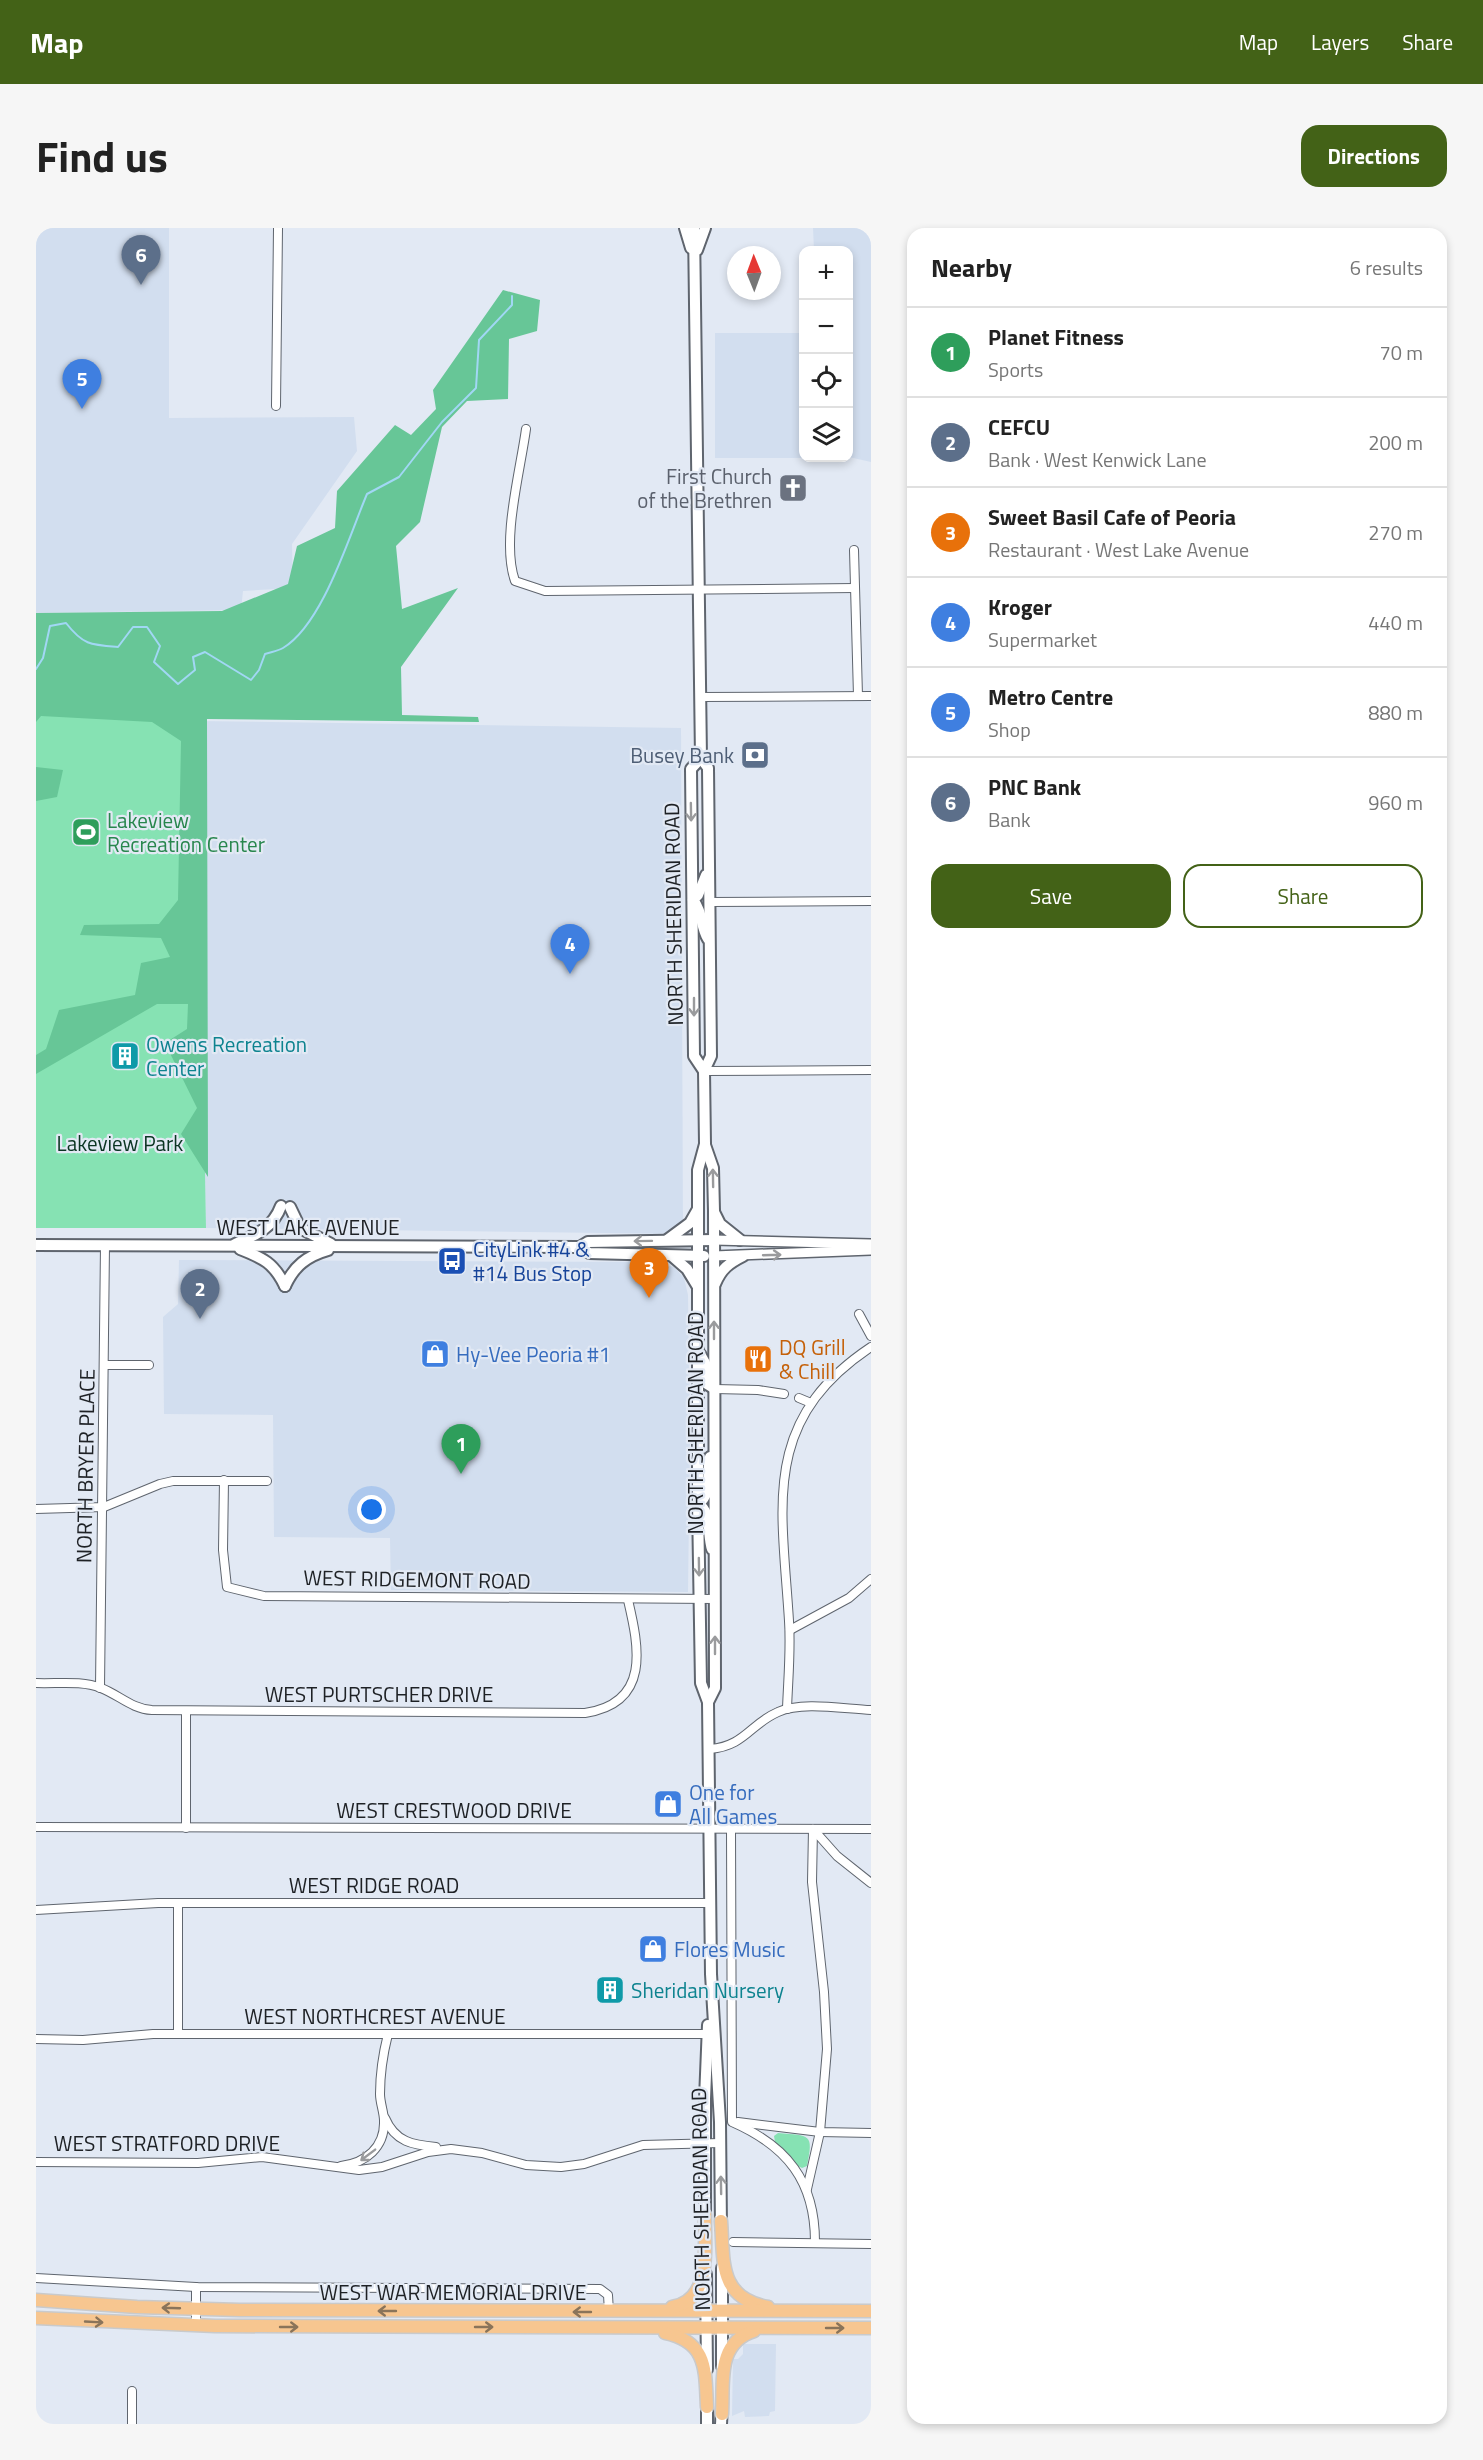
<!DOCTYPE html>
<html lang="en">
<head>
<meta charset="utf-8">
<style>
	body { margin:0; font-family:"Titillium Web",sans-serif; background:#f6f6f6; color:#222 }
	.controls { position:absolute; right:18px; top:18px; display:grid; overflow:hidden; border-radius:12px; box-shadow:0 3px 9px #0003 }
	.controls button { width:54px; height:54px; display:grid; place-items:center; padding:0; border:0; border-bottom:2px solid #e0e0e0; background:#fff; color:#222; font:30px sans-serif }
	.compass { position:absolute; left:691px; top:18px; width:54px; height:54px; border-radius:50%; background:#fff; box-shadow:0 3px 9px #0003; rotate:359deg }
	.you { position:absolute; left:336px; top:1282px; width:21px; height:21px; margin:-15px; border:4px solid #fff; border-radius:50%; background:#1a73e8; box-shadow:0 0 0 9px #1a73e833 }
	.badge { display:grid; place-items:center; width:39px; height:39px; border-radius:50%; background:#436217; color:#fff; font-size:20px; font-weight:700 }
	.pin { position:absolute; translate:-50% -50px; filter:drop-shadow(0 2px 3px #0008) }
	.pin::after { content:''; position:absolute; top:32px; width:21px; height:18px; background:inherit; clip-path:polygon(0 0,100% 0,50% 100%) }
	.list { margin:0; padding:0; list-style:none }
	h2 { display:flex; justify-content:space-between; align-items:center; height:78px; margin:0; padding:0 24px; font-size:26px }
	h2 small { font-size:20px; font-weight:400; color:#767676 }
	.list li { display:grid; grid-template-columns:39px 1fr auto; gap:18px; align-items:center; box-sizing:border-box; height:90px; padding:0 24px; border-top:2px solid #e0e0e0 }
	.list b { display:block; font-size:22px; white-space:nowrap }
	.list p { margin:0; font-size:20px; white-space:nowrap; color:#767676 }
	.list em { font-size:20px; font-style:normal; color:#767676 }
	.actions { display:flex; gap:12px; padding:18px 24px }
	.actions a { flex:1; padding:14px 0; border:2px solid #436217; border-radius:18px; text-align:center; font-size:21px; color:#436217 }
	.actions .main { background:#436217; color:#fff }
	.icon { flex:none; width:33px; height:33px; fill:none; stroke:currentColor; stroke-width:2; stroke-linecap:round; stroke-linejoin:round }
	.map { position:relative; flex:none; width:835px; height:2196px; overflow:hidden; border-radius:18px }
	header { display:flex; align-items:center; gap:36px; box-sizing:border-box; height:84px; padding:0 30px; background:#436217; color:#fff }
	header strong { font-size:28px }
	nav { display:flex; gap:33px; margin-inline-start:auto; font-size:21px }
	.intro { display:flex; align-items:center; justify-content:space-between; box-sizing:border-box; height:144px; padding:0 36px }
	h1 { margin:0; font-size:42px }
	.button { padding:15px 27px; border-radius:18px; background:#436217; color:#fff; font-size:21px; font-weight:700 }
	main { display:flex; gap:36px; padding:0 36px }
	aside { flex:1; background:#fff; border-radius:18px; box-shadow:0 3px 9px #0003 }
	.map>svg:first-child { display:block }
	.built { fill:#d2deef }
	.green { fill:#86e2b3 }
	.forest { fill:#67c697 }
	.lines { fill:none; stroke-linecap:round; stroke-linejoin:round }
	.stream { stroke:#a1d7f4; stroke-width:2 }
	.minor-casing { stroke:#5f656e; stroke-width:10 }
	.tertiary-casing { stroke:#5f656e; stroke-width:12 }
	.secondary-casing { stroke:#5f656e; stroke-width:14 }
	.trunk-casing { stroke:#c9cacb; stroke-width:15 }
	.minor { stroke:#fff; stroke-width:8 }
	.tertiary { stroke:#fff; stroke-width:9 }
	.secondary { stroke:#fff; stroke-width:10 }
	.trunk { stroke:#f7c690; stroke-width:12 }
	.oneway { stroke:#9a9b9d }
	.oneway2 { stroke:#8a745a }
	.labels { text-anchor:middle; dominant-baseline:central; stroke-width:4.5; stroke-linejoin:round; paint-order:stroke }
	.worship-label { font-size:21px; fill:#5b616d; stroke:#e2e9f4; text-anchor:end }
	.service-label { font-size:21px; fill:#4e5e75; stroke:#e2e9f4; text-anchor:end }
	.leisure-label { font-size:21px; fill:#27864d; stroke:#e2e9f4; text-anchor:start }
	.street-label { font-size:21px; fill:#1e2125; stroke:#e2e9f4 }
	.culture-label { font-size:21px; fill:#0d838f; stroke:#e2e9f4; text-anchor:start }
	.park-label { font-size:21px; fill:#0a3522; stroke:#e2e9f4 }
	.transit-label { font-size:21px; fill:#164399; stroke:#e2e9f4; text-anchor:start }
	.food-label { font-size:21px; fill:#c56008; stroke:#e2e9f4; text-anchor:start }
	.shop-label { font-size:21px; fill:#366cbe; stroke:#e2e9f4; text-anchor:start }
</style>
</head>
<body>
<header>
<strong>Map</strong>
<nav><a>Map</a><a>Layers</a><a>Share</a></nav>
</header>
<div class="intro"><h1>Find us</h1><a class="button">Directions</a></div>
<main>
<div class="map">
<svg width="835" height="2196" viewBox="0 0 835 2196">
	<rect width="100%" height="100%" fill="#e2e9f4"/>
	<g class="built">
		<polygon points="0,0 133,0 133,190 318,189 321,223 256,316 257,360 207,363 205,382 0,385"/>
		<polygon points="777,0 835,0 835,234 813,229 812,22 778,22"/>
		<polygon points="679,105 767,105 768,230 781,230 679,230"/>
		<polygon points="160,493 645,500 647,1006 170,1000"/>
		<polygon points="143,1032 617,1034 638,1039 648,1050 652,1067 654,1208 652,1364 355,1362 354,1310 238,1309 237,1187 128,1186 127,1089 142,1076"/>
		<polygon points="707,2116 740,2116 739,2183 734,2184 733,2188 709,2189 708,2183 696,2188 697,2131 702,2131 707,2126"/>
	</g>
	<g class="green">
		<polygon points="159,394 170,1000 0,1000 0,419"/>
		<path d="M742 1905C774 1908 778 1905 771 1938L766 1940 762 1938 739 1914 738 1908Z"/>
	</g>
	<g class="forest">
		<polygon points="467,62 504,72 501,103 473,111 472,171 431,173 406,199 384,294 360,318 366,381 422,360 365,439 366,487 442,489 443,494 171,491 172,949 145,906 161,880 129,815 151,801 152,776 121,776 0,846 0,827 10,821 23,782 99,767 105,735 134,729 125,710 44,707 48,697 123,696 142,672 145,513 116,494 5,488 0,494 0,385 186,383 252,356 261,318 299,300 301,263 359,197 375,207 400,181 397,162"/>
		<polygon points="0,539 27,542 21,569 0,573"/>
	</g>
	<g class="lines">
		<path class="stream" d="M0 441 7 430 14 398 30 395C47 417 55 417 82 419L97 399H111L124 418 118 434 142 456 159 442 157 429 169 424 215 452 223 442 229 426C235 424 242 423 247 420 287 396 313 308 331 266L363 249 406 194 440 160 443 112 476 77V68"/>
		<g class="minor-casing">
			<g id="minor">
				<polyline points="240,178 242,0"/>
				<path d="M490 201C484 245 465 313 479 353L509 363 819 360"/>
				<polyline points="818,322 822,468"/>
				<polyline points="664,469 835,468"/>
				<polyline points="673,674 835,673"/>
				<polyline points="668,843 835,842"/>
				<polyline points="823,1086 835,1108"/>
				<polyline points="69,1137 113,1137"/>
				<polyline points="679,1161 722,1162 748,1166"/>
				<polyline points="763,1170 775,1175"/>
				<polyline points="188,1252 187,1322 191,1359 228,1368 679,1371"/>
				<polyline points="0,1281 68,1279 124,1256 137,1253 231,1253"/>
				<polyline points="754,1402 813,1370 835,1351"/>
				<path d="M0 1455C21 1456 45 1452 65 1460 83 1467 96 1481 116 1482L549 1485C615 1475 603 1419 592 1372"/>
				<polyline points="64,1460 69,1017"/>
				<path d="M751 1481C752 1452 755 1422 753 1393 746 1278 724 1193 835 1119"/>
				<path d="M674 1521C709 1518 714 1496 742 1484 766 1473 808 1481 835 1482"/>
				<polyline points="0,1599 835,1601"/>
				<polyline points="150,1600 150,1483"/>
				<path d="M695 1601 696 1894C751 1918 779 1953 779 2014"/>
				<polyline points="777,1601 801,1628 835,1655"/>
				<polyline points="142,1675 142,1806"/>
				<polyline points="0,1682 122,1675 675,1675"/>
				<polyline points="0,1811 47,1812 117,1806 676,1806"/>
				<path d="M349 1890C359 1914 377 1917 400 1919"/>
				<polyline points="702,1894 784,1904 835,1905"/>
				<polyline points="0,1934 162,1935 226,1929 323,1942 346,1939 392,1924 415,1921 446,1925 490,1937 525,1939 548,1936 607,1917 684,1915"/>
				<path d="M305 1938C330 1935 349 1919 348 1893 348 1884 344 1875 344 1866 344 1845 347 1826 352 1806"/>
				<polyline points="771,1961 784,1904 791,1821 788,1764 776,1654 777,1601"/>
				<polyline points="697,2014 835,2016"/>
				<polyline points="0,2050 160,2059 564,2061 572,2067 573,2084"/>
				<polyline points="160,2098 160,2059"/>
				<polyline points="96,2163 96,2196"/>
			</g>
		</g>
		<g class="tertiary-casing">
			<g id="tertiary">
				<polyline points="678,1012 835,1016"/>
				<polyline points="678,1028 835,1022"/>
			</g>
		</g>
		<g class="secondary-casing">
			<g id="secondary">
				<polyline points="649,0 655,20"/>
				<polyline points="658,0 665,530 672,540 675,828 668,843 669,916 662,942 662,1276 665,1455 672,1474 675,1746 684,1894 685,2000"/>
				<polyline points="661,22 669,0"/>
				<polyline points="665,530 655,541 658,828 668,843"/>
				<path d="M670 647 662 667 657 672C667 684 664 698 672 711"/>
				<polyline points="669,917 677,940 678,983 679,1460 672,1474"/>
				<polyline points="254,979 264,1000 295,1016"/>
				<polyline points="678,984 684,996 704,1012"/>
				<polyline points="631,1012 654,995 662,981"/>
				<path d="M199 1016C220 1007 237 1000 245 978"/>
				<polyline points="0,1017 544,1019 552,1014 678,1012"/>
				<polyline points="544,1019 553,1025 668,1028"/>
				<path d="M204 1021C227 1030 238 1035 249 1058"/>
				<polyline points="636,1028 651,1041 662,1059"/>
				<path d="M679 1056C685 1041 693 1035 707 1028"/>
				<path d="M249 1058C258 1038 271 1028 292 1022"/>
				<polyline points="664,1126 669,1135 671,1156 679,1161"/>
				<path d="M674 1229C670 1244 677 1266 662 1276 676 1283 671 1307 676 1321"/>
				<polyline points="669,1994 669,1871 672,1797"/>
				<polyline points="686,2040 686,2138"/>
				<polyline points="670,2046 671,2141"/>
				<polyline points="671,2172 671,2196"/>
				<polyline points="685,2196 686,2178"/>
			</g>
		</g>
		<g class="trunk-casing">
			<g id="trunk">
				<path d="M685 1993C688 2033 682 2070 732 2079"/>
				<polyline points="0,2072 101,2079 204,2082 835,2083"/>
				<path d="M636 2079C677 2073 668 2018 669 1987"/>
				<polyline points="0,2090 179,2098 835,2100"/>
				<path d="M629 2105C672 2114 669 2142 671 2179"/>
				<path d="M686 2186C688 2154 680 2115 718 2103"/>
			</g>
		</g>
		<use href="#minor" class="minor"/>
		<use href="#tertiary" class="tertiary"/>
		<use href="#secondary" class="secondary"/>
		<use href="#trunk" class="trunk"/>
	</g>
	<defs><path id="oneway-shaft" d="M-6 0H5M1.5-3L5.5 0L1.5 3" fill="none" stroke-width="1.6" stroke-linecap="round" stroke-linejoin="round" transform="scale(1.5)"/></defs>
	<g class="oneway">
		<use href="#oneway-shaft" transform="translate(655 584) rotate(89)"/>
		<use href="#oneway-shaft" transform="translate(658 779) rotate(90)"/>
		<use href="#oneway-shaft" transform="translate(677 950) rotate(-91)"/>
		<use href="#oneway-shaft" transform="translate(607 1013) rotate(179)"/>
		<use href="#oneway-shaft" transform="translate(736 1027) rotate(-2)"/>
		<use href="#oneway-shaft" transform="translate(678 1102) rotate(-90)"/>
		<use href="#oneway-shaft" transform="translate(663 1339) rotate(89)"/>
		<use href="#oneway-shaft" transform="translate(679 1417) rotate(-90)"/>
		<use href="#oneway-shaft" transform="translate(332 1927) rotate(143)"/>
		<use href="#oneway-shaft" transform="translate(685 1957) rotate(-91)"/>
	</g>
	<g class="oneway2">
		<use href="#oneway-shaft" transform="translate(135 2080) rotate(-178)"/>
		<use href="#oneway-shaft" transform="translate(351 2083) rotate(-180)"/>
		<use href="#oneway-shaft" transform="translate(546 2084) rotate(-180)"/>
		<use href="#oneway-shaft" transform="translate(58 2094) rotate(3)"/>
		<use href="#oneway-shaft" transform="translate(253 2099)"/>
		<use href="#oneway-shaft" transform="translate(448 2099)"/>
		<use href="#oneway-shaft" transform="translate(799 2100)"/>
	</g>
	<defs>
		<g id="church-square" transform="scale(1.5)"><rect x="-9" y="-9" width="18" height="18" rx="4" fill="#6b7280" stroke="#e2e9f4"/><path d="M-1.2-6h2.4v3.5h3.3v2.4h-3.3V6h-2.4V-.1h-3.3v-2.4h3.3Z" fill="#fff"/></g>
		<g id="bank-square" transform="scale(1.5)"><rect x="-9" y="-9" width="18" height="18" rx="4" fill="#5c6f8a" stroke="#e2e9f4"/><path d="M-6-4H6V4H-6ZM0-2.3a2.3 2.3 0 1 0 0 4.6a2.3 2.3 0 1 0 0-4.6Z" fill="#fff"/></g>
		<g id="stadium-square" transform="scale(1.5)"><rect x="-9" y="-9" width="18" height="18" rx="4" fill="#2e9e5b" stroke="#e2e9f4"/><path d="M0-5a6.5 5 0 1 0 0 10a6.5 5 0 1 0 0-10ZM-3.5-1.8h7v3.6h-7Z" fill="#fff"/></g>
		<g id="building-square" transform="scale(1.5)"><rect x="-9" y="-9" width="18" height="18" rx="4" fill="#0f9aa8" stroke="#e2e9f4"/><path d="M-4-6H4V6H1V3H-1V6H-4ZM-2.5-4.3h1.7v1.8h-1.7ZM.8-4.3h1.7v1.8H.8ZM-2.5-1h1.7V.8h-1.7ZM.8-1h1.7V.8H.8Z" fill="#fff"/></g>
		<g id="bus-square" transform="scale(1.5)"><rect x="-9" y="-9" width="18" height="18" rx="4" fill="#1a4fb4" stroke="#e2e9f4"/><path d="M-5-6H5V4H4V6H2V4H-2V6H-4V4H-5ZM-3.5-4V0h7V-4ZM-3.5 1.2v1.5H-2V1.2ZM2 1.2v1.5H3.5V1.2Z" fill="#fff"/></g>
		<g id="shop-square" transform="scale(1.5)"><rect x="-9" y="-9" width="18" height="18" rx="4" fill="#3f7fe0" stroke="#e2e9f4"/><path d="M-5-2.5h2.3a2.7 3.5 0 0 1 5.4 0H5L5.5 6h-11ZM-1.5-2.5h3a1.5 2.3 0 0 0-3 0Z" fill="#fff"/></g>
		<g id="restaurant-square" transform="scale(1.5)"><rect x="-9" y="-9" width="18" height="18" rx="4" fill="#e8710a" stroke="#e2e9f4"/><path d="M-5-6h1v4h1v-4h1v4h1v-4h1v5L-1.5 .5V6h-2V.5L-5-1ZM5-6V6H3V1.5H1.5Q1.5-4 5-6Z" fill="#fff"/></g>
	</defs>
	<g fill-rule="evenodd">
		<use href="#church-square" x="757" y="260"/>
		<use href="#bank-square" x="719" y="527"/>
		<use href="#stadium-square" x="50" y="604"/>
		<use href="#building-square" x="89" y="828"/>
		<use href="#bus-square" x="416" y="1033"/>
		<use href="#shop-square" x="399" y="1126"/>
		<use href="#restaurant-square" x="722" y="1131"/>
		<use href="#shop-square" x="632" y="1576"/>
		<use href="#shop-square" x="617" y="1721"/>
		<use href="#building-square" x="574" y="1762"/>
	</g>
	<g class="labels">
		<g class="worship-label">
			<text x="736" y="248">First Church<tspan x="736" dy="24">of the Brethren</tspan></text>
		</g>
		<g class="service-label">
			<text x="698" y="527">Busey Bank</text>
		</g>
		<g class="leisure-label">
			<text x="71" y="592">Lakeview<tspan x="71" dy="24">Recreation Center</tspan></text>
		</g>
		<g class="street-label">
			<text transform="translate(637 686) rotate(-91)">NORTH SHERIDAN ROAD</text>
			<text x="272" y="999">WEST LAKE AVENUE</text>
			<text transform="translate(659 1195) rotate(-90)">NORTH SHERIDAN ROAD</text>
			<text transform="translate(49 1238) rotate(-89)">NORTH BRYER PLACE</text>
			<text transform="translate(381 1351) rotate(1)">WEST RIDGEMONT ROAD</text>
			<text x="343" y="1466">WEST PURTSCHER DRIVE</text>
			<text x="418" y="1582">WEST CRESTWOOD DRIVE</text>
			<text x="338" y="1657">WEST RIDGE ROAD</text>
			<text x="339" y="1788">WEST NORTHCREST AVENUE</text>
			<text x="131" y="1915">WEST STRATFORD DRIVE</text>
			<text transform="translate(664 1971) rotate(-91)">NORTH SHERIDAN ROAD</text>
			<text x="417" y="2064">WEST WAR MEMORIAL DRIVE</text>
		</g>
		<g class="culture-label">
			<text x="110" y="816">Owens Recreation<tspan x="110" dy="24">Center</tspan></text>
			<text x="595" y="1762">Sheridan Nursery</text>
		</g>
		<g class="park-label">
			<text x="84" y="915">Lakeview Park</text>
		</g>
		<g class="transit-label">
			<text x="437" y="1021">CityLink #4 &amp;<tspan x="437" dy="24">#14 Bus Stop</tspan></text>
		</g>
		<g class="food-label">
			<text x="743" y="1119">DQ Grill<tspan x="743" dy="24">&amp; Chill</tspan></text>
		</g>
		<g class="shop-label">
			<text x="420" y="1126">Hy-Vee Peoria #1</text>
			<text x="653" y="1564">One for<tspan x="653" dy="24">All Games</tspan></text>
			<text x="638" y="1721">Flores Music</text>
		</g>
	</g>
</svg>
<div class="controls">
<button>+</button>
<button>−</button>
<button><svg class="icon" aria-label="locate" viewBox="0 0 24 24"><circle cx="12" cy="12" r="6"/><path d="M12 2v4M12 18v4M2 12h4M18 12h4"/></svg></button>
<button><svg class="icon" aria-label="layers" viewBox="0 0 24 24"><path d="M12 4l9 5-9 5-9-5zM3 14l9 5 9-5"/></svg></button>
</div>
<svg class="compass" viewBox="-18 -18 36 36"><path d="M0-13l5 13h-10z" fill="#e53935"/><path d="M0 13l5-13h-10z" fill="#767676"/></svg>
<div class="you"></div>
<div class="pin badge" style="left:425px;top:1246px;background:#2e9e5b">1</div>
<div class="pin badge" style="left:164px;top:1091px;background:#5c6f8a">2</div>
<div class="pin badge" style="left:613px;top:1070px;background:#e8710a">3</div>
<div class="pin badge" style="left:534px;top:746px;background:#3f7fe0">4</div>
<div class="pin badge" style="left:46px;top:181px;background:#3f7fe0">5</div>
<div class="pin badge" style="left:105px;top:57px;background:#5c6f8a">6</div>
</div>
<aside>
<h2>Nearby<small>6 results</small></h2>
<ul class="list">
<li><span class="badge" style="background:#2e9e5b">1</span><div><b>Planet Fitness</b><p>Sports</p></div><em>70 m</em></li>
<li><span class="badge" style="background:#5c6f8a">2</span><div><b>CEFCU</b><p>Bank · West Kenwick Lane</p></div><em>200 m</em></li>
<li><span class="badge" style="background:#e8710a">3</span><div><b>Sweet Basil Cafe of Peoria</b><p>Restaurant · West Lake Avenue</p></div><em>270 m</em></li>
<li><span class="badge" style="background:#3f7fe0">4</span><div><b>Kroger</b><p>Supermarket</p></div><em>440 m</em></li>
<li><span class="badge" style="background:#3f7fe0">5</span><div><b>Metro Centre</b><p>Shop</p></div><em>880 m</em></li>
<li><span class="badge" style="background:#5c6f8a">6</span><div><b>PNC Bank</b><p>Bank</p></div><em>960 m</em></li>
</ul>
<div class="actions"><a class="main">Save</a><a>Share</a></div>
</aside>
</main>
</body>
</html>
